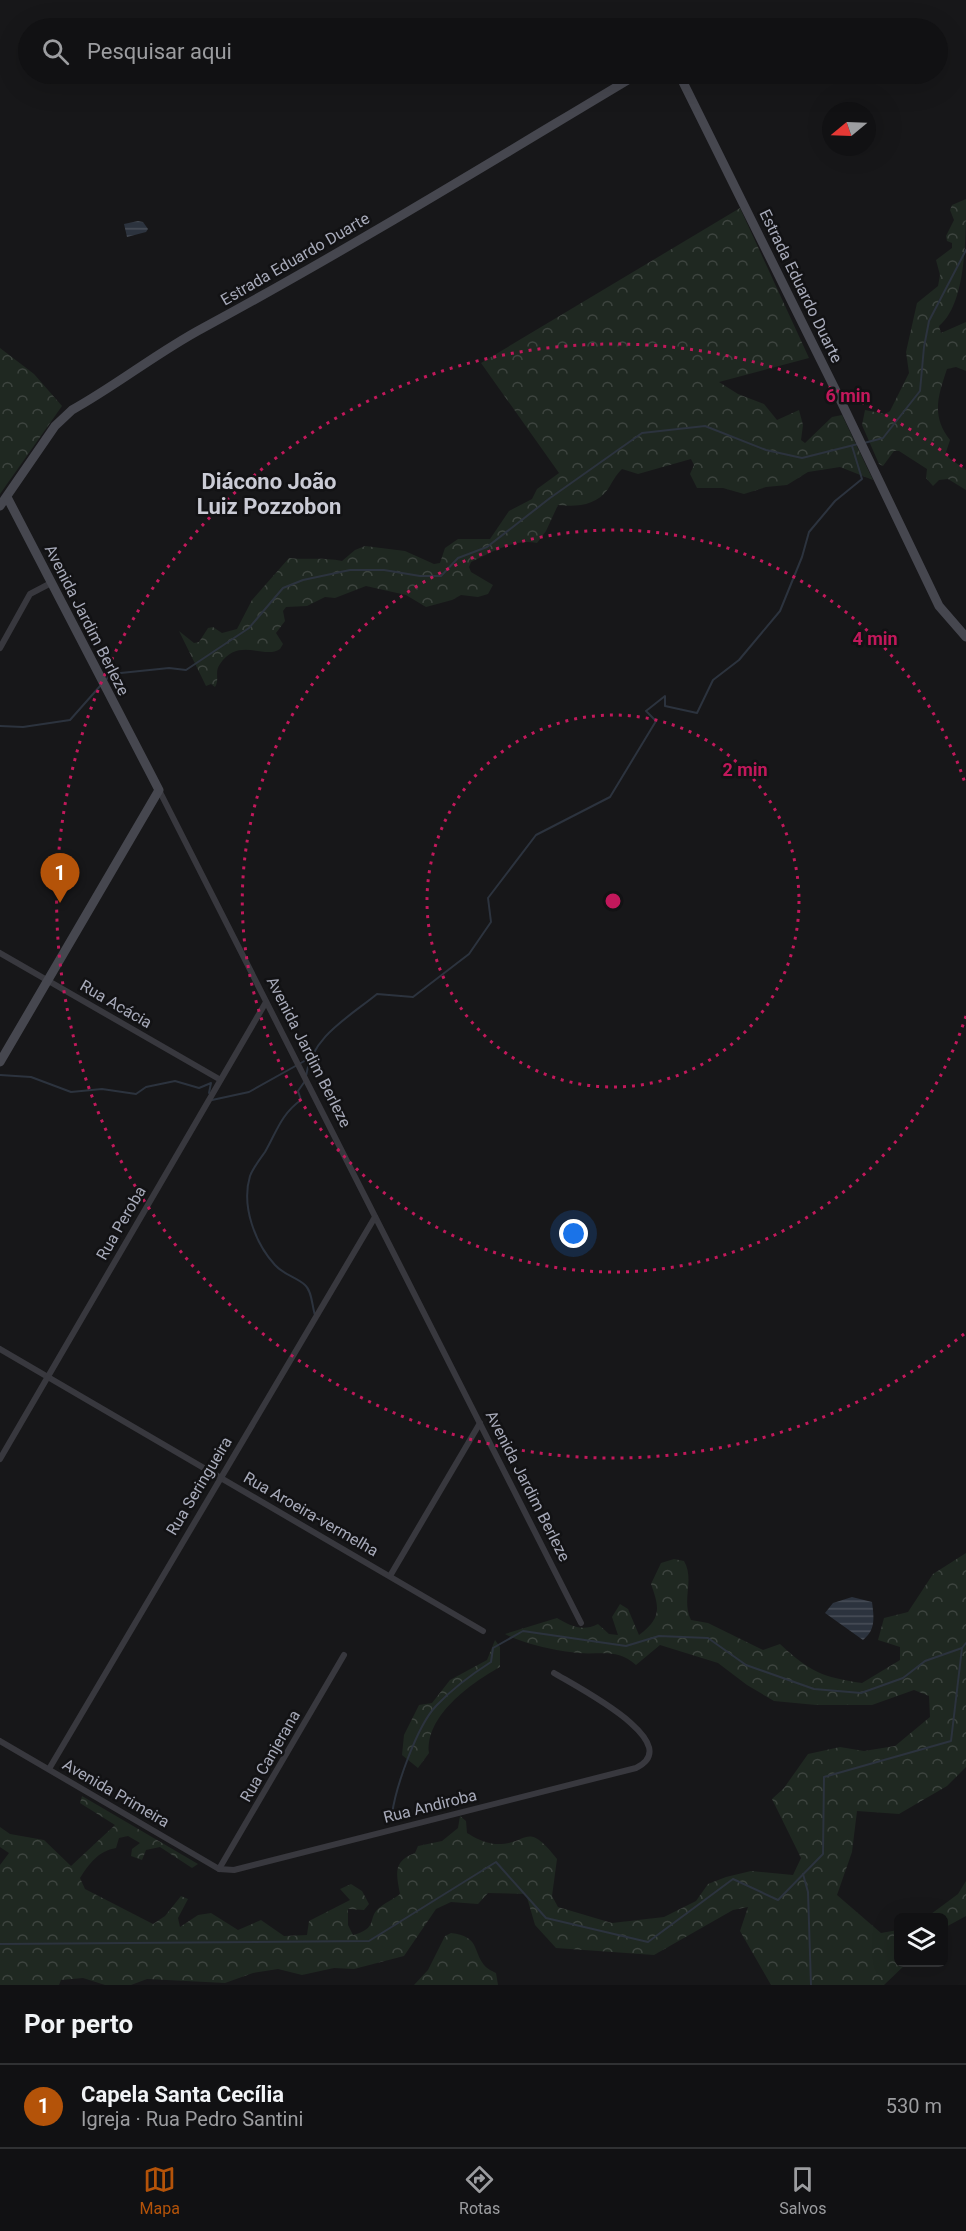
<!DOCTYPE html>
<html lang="pt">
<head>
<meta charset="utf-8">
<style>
	body { margin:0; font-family:Roboto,sans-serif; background:#1e1f21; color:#f1f3f6 }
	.controls { position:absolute; right:18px; bottom:18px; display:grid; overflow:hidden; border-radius:9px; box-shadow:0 6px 24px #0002 }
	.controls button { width:54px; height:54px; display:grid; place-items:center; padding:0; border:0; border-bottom:2px solid #303133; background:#111113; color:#f1f3f6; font:30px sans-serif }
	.compass { position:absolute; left:822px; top:102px; width:54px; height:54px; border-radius:50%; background:#111113; box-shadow:0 6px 24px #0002; rotate:251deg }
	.you { position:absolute; left:574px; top:1234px; width:21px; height:21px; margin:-15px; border:4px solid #fff; border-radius:50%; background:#1a73e8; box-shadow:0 0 0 9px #1a73e833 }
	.badge { display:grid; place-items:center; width:39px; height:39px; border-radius:50%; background:#b45309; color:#fff; font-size:20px; font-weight:700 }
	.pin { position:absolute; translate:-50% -50px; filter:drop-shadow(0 2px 3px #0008) }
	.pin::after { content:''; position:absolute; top:32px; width:21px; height:18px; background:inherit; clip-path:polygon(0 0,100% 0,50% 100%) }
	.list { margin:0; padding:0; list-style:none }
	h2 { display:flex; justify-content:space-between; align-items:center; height:78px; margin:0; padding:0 24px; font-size:26px }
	h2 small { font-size:20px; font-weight:400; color:#9c9da0 }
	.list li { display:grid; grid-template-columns:39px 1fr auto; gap:18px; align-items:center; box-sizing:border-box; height:84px; padding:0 24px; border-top:2px solid #303133 }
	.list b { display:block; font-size:22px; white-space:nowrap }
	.list p { margin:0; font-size:20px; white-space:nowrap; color:#9c9da0 }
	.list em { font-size:20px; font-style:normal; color:#9c9da0 }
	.icon { flex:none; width:33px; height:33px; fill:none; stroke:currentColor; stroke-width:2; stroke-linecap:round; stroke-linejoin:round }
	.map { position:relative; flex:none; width:966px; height:1985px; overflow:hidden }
	.search { position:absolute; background:#111113; box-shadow:0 6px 24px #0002; left:18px; right:18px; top:18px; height:66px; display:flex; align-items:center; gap:15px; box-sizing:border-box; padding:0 21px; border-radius:33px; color:#9c9da0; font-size:22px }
	.sheet { height:162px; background:#111113 }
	nav { display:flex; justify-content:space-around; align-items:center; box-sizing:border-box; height:84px; border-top:2px solid #303133; background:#111113; font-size:16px; color:#9c9da0 }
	nav a { display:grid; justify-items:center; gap:3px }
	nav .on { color:#b45309 }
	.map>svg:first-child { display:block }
	.forest { fill:url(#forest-crowns) }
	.water { fill:url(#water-rules) }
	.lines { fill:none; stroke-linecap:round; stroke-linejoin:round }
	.stream { stroke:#2c333e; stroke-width:2 }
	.street { stroke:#38383e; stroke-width:6 }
	.secondary { stroke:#46474f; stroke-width:9 }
	.ring { fill:none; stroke:#c2185b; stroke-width:3; stroke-dasharray:3 6 }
	.labels { text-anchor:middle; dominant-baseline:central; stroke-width:5; stroke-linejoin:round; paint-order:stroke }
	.street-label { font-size:16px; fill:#a8abba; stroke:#121214 }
	.district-label { font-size:22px; font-weight:bold; fill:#cacbd5; stroke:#121214 }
	.centre { fill:#c2185b; stroke:#121214; stroke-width:3 }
	.ring-label { font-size:18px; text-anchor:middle; font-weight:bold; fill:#c2185b; stroke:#121214; stroke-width:5; stroke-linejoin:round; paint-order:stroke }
</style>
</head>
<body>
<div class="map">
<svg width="966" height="1985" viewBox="0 0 966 1985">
	<defs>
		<pattern id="forest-crowns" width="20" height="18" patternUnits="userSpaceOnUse" patternTransform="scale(1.5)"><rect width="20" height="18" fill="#1f2821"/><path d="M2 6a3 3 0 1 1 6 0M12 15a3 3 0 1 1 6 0" fill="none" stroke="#3d443f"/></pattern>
		<pattern id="water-rules" width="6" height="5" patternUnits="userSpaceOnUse" patternTransform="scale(1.5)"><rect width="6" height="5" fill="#2c333e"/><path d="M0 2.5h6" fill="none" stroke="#484e58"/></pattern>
	</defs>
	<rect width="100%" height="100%" fill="#171719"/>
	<g class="forest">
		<path d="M966 199C966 238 966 304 939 326L941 333 966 322V371L956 367 947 369C938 396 931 416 950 440L946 452 949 458 966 470V490L948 479 939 480 933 486 926 478 927 469 899 451H894L883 466 879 464 862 425 865 410 885 414 890 411 909 373 906 352 917 303 938 286 940 275 936 260 952 248V243L947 241 946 236 954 220 950 210 952 205Z"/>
		<path d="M740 208 809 358 719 382 738 394 764 404 777 420 799 410 803 425 801 440 805 443 832 417 842 415 873 480 840 467 808 472 787 485 766 487 744 494 723 488H697L690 474 694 465 691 459 638 474 622 469C615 476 613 481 608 489 596 506 576 507 558 505L546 531 537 543C514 538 491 553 471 562L469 567 471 572 493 585 488 594 478 597 461 595 452 600 426 607 406 595 366 586 335 598 325 597 307 606 286 607 283 611 285 621 276 633 283 644 280 649C264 660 239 636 220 664 214 672 220 679 215 687L211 684 206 686 179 631 194 643 199 642 208 628 213 627 222 633 237 629 252 600 289 558C307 560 324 557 342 561L355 550 365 546 405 551 434 564 440 563 445 548 458 539H490L509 511 532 499 537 489 559 473 481 363Z"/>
		<polygon points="0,348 34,374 62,406 0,494"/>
		<path d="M966 1553V1767L947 1786 899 1814 857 1811 852 1852 837 1895 881 1933 898 1930V1962L907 1963 884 1985H771L740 1931 748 1907 733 1910 654 1955 556 1948 535 1925 526 1894 488 1893 478 1904 451 1902 436 1909 404 1956 354 1969 334 1968 302 1975 278 1969 253 1973 225 1983 147 1979 131 1985H105L83 1978 61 1980 59 1985H0V1865L9 1853 0 1847V1827L10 1834 44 1840 71 1866 115 1825 80 1803 82 1796 198 1864 192 1868 160 1847 146 1850 142 1860 131 1856 132 1849 140 1843 128 1836 119 1838 116 1848C98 1851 89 1864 80 1878L85 1889 153 1924 165 1916 181 1896 188 1899 178 1918 180 1927 198 1915 211 1913 238 1930 261 1920 284 1936 307 1935 309 1921 350 1900 340 1889 351 1884 362 1891 369 1904 364 1910 348 1909V1925L353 1935C379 1928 367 1918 379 1908 386 1902 394 1899 400 1894 396 1873 393 1861 415 1853L418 1846 442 1841 458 1828 460 1816 466 1821 467 1833C475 1838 485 1843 495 1844 529 1846 525 1818 557 1859L552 1896 558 1907 612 1923 664 1917 696 1901 708 1884 726 1877 751 1871 793 1875 801 1858 772 1799 784 1788 808 1754 840 1747 864 1751 895 1746 930 1717 929 1696 914 1690 872 1705H816L774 1701 747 1685 718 1663 660 1645 636 1665C617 1648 602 1655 578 1653 557 1651 523 1644 505 1634L557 1618C571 1626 582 1632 598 1624L609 1634 618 1635 612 1617 620 1604 628 1609 639 1635C661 1618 660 1609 651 1584L661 1563 674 1559 684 1561C695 1580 681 1600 691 1620L708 1623 763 1650 780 1644C810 1672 822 1677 862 1683L900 1660V1647L878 1640 884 1618 908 1612 933 1574Z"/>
		<path d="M495 1640 500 1647V1667C471 1683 425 1716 429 1753L418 1768 402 1755 404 1735 419 1705 432 1703 450 1680 487 1660Z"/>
		<polygon points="966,1881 966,1916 944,1928 944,1918 927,1917 958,1894"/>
		<path d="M451 1933C480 1937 472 1949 484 1965 486 1968 492 1971 496 1973L498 1985H414L428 1970 445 1936Z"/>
	</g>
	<g class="water">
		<polygon points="138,221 143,222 148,229 146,232 127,237 124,224"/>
		<path d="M852 1597 872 1602C874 1617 876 1630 863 1640L825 1613 833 1603Z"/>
	</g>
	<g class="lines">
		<g class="stream">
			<polyline points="864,443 883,438 920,391 924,347 929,321 966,250"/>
			<polyline points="105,681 111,674 169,668 186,670 249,628 283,588 303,580 350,570 384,570 420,576 441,576 458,558 487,547 550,498 642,433 705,426 766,450 802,458 858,444"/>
			<polyline points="0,726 23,727 70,720 101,685"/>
			<polyline points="0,1075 31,1077 71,1092 102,1089 136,1094 146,1087 175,1081 199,1088 211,1083 209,1093"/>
			<path d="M306 1076C311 1037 349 1017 377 994L413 997 469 954 491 922 488 898 536 835 610 797 656 721 646 711 665 696V706L697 713 713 680 739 660 780 611 802 557 809 532 835 501 862 479 852 446"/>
			<path d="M305 1081 298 1091 301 1100C281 1114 276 1133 265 1152 260 1159 253 1168 250 1176 241 1206 255 1243 275 1265 284 1275 296 1277 305 1285 312 1291 312 1306 315 1315"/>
			<polyline points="212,1100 249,1092 308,1059"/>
			<path d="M392 1814C396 1786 417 1726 436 1706 451 1690 472 1674 491 1662L493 1648 523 1631 626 1646 659 1636 708 1638 746 1665 814 1689 861 1693 903 1678 925 1661 962 1648"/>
			<polyline points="803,1874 808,1892 811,1985"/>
			<polyline points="0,1944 369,1941 496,1862 546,1918 648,1942 733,1879 778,1900 823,1854 824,1777 951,1741 962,1648 966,1643"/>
		</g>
		<g class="street">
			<polyline points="0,648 30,594 51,583"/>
			<polyline points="159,790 581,1623"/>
			<polyline points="0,953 219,1079"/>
			<polyline points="0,1349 483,1631"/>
			<polyline points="0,1459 266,1002"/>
			<polyline points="390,1576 480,1423"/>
			<path d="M0 1741 219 1869 234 1870 636 1768C688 1743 575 1686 554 1673"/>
			<polyline points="49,1769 375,1217"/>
			<polyline points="219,1869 344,1655"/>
		</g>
		<g class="secondary">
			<polyline points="679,74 836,391 939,606 966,637"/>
			<path d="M0 506 55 426 72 410C117 385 158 352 203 328 351 248 494 160 638 74"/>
			<polyline points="0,1062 159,790 7,497"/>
		</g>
	</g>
	<g class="ring">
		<circle cx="613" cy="901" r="186"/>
		<path d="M966 1016A371 371 0 1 1 966 786"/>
		<path d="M964 1334A557 557 0 1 1 964 468"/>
	</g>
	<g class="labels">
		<g class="street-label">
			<text transform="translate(295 259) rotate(-30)">Estrada Eduardo Duarte</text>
			<text transform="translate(801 286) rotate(64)">Estrada Eduardo Duarte</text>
			<text transform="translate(87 620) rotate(63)">Avenida Jardim Berleze</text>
			<text transform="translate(116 1004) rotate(30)">Rua Acácia</text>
			<text transform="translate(309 1052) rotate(63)">Avenida Jardim Berleze</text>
			<text transform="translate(121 1223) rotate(-60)">Rua Peroba</text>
			<text transform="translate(199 1486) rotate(-59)">Rua Seringueira</text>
			<text transform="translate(528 1486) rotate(63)">Avenida Jardim Berleze</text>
			<text transform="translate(311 1514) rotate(30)">Rua Aroeira-vermelha</text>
			<text transform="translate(270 1756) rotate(-60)">Rua Canjerana</text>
			<text transform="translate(116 1793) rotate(30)">Avenida Primeira</text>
			<text transform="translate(430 1806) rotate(-14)">Rua Andiroba</text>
		</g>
		<g class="district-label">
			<text x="269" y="481">Diácono João<tspan x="269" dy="25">Luiz Pozzobon</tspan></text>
		</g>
	</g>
	<circle cx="613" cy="901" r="9" class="centre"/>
	<g class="ring-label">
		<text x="848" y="402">6 min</text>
		<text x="875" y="645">4 min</text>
		<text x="745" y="776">2 min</text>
	</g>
</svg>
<div class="controls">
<button><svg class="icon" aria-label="layers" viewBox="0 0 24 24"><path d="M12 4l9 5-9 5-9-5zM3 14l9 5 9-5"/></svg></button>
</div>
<svg class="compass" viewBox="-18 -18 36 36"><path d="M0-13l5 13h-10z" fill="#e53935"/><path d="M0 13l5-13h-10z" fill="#9c9da0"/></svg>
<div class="you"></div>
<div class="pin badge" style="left:60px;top:903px">1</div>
<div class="search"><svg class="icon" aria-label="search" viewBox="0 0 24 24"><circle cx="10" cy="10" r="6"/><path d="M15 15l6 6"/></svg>Pesquisar aqui</div>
</div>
<section class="sheet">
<h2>Por perto<small></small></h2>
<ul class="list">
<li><span class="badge">1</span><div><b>Capela Santa Cecília</b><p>Igreja · Rua Pedro Santini</p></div><em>530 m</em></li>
</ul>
</section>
<nav>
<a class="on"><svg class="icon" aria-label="map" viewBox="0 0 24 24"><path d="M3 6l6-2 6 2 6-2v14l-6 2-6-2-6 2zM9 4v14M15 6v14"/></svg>Mapa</a>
<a><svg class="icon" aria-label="directions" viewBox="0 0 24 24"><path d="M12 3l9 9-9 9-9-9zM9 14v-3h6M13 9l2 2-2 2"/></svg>Rotas</a>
<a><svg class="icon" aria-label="saved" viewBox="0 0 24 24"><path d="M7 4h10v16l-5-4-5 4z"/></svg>Salvos</a>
</nav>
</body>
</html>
